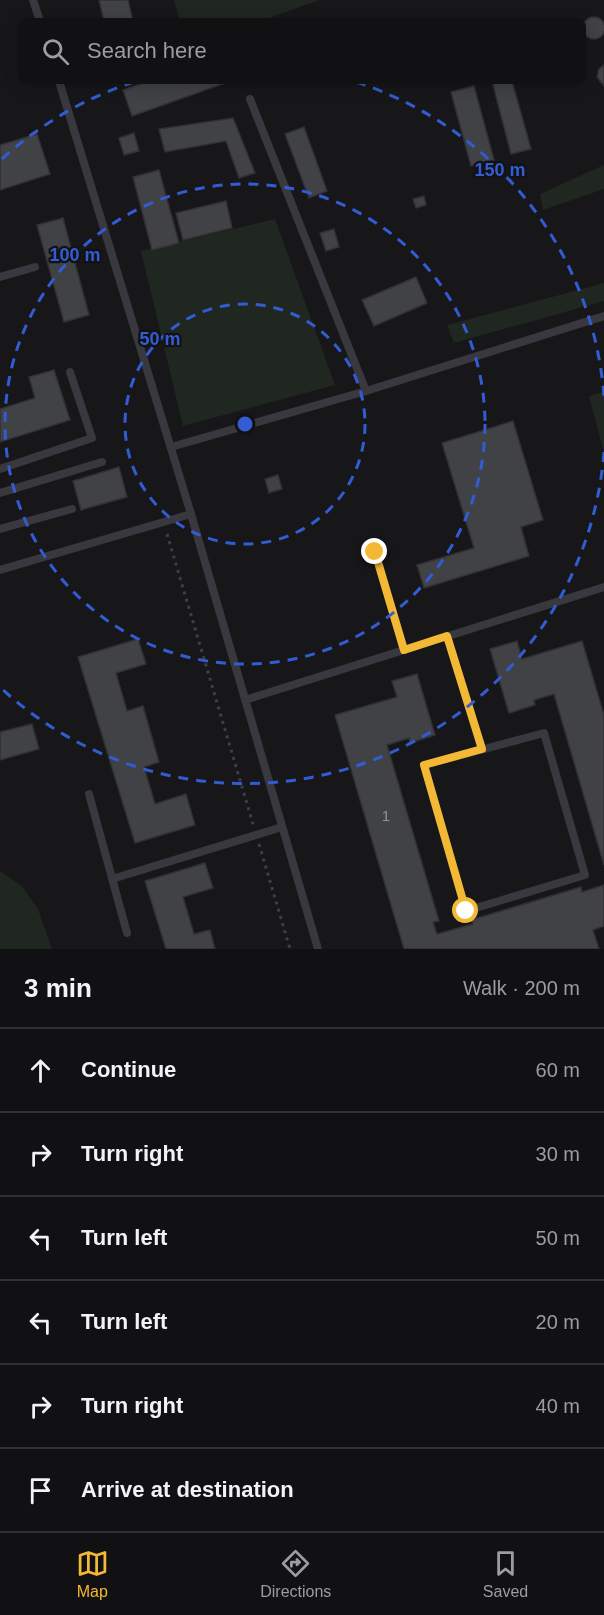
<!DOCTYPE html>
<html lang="en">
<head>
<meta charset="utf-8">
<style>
	body { margin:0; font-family:Arial,sans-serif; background:#1e1f21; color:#f1f3f6 }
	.stop { position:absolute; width:18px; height:18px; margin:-14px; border:4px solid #f4b934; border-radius:50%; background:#fff }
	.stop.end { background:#f4b934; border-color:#fff; box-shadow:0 2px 6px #0008 }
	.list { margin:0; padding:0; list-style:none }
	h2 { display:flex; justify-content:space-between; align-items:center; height:78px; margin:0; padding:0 24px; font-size:26px }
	h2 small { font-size:20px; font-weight:400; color:#9c9da0 }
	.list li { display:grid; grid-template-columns:39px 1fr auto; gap:18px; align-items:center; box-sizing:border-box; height:84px; padding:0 24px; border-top:2px solid #303133 }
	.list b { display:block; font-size:22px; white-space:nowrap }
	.list em { font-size:20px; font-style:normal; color:#9c9da0 }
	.icon { flex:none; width:33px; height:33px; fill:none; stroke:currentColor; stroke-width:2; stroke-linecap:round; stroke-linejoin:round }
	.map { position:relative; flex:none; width:604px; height:949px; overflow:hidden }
	.search { position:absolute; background:#111113; box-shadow:0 3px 15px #0003; left:18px; right:18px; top:18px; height:66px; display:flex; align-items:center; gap:15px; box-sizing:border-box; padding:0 21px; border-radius:9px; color:#9c9da0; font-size:22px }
	.sheet { height:582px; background:#111113 }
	nav { display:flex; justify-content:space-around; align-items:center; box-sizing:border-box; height:84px; border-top:2px solid #303133; background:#111113; font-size:16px; color:#9c9da0 }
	nav a { display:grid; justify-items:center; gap:3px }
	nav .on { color:#f4b934 }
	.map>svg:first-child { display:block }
	.green { fill:#1f2720 }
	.building { fill:#414246; stroke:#313135; stroke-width:1.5 }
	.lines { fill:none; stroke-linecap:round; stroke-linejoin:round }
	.path { stroke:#3e3f45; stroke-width:3; stroke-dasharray:3 4.5; stroke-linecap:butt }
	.lane { stroke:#38383e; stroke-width:8 }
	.route { stroke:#f4b934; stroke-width:8 }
	.ring { fill:none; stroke:#325cd3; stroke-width:3; stroke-dasharray:10 8 }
	.labels { text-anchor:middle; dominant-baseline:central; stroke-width:4.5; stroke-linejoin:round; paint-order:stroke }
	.number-label { font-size:15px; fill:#8f929c }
	.centre { fill:#325cd3; stroke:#121214; stroke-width:3 }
	.ring-label { font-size:18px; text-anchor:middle; font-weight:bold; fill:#325cd3; stroke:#121214; stroke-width:4.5; stroke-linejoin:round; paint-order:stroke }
</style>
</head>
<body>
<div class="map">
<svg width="604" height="949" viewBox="0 0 604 949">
	<rect width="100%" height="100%" fill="#171719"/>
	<g class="green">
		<polygon points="174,0 319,0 261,21 180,21"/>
		<polygon points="604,165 604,189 543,210 540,194"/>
		<polygon points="275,219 335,385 183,426 141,251"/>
		<polygon points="604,283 604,301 454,343 447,325"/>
		<polygon points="604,392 604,448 603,449 589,396"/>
		<polygon points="0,871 22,886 38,909 52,949 0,949"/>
	</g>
	<g class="building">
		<polygon points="99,0 128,0 133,21 104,21"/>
		<circle cx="594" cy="28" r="11"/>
		<polygon points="604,65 604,86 597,77 599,69"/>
		<polygon points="149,81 231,81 132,116 123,90"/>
		<polygon points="492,81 512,81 531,149 511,154"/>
		<polygon points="474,86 494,160 471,166 451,92"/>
		<polygon points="233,118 255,173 239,178 226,141 165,152 159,129"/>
		<polygon points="304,127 327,191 309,198 285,134"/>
		<polygon points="134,133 139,151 124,155 119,138"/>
		<polygon points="37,134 50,174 0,190 0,145"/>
		<polygon points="159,170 179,243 152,250 133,177"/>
		<polygon points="424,196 426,205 416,208 413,199"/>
		<polygon points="226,201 232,228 183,240 176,213"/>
		<polygon points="63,218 89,315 64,322 37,225"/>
		<polygon points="334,229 339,247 326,251 320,233"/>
		<polygon points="416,277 427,303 374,326 362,300"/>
		<polygon points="54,370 70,420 0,442 0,409 35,398 29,377"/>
		<polygon points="513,421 543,520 521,527 529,556 424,588 417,565 474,548 442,443"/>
		<polygon points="119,467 127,497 81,510 73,481"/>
		<polygon points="278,475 282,489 269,493 265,479"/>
		<polygon points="138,639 146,664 116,673 127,711 143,706 159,762 144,767 155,804 186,794 195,825 135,843 78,657"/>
		<polygon points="517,641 522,659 582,641 604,715 604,865 554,694 534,700 535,705 509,713 490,649"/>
		<polygon points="417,674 435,735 410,743 409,738 387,745 439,921 433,922 437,934 473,924 471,920 581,887 582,892 604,885 604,926 593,930 599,949 404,949 335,715 397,697 392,681"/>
		<polygon points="32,724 39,749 0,760 0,732"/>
		<polygon points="205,863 213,888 183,897 194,934 210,930 215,949 166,949 145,881"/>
	</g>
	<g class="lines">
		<g class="path">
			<polyline points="167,534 253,824"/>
			<polyline points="259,844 290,949"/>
		</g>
		<g class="lane">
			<polyline points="33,0 40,21"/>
			<polyline points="59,81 191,514 318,949"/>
			<polyline points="250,99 366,391"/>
			<polyline points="0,277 35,267"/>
			<polyline points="171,447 366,391 604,316"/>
			<polyline points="0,469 92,438 70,372"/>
			<polyline points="0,493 102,462"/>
			<polyline points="0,529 72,509"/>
			<polyline points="375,552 404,650"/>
			<polyline points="0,570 191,514"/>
			<polyline points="447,636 482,749"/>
			<polyline points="245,700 604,587"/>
			<polygon points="544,733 585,875 466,911 424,765"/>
			<polyline points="89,794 127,933"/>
			<polyline points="112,879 282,827"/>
		</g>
	</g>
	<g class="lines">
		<polyline class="route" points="375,552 404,650 447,636 482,749 424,765 466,911"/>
	</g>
	<g class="ring">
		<circle cx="245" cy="424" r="120"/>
		<circle cx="245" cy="424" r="240"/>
		<path d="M604 452A360 360 0 0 1 2 689M2 159A360 360 0 0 1 134 82M356 82A360 360 0 0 1 604 396"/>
	</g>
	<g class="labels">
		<g class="number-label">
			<text x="386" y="815">1</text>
		</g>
	</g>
	<circle cx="245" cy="424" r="9" class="centre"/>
	<g class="ring-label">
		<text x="500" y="176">150 m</text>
		<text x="75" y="261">100 m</text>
		<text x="160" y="345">50 m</text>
	</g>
</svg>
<div class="stop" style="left:466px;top:911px"></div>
<div class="stop end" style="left:375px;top:552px"></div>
<div class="search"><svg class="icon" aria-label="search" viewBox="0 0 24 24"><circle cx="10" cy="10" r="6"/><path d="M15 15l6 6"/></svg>Search here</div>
</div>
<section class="sheet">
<h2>3 min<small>Walk · 200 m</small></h2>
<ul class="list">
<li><svg class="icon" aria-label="ahead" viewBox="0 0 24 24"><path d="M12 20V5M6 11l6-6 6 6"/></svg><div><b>Continue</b></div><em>60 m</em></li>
<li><svg class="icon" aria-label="right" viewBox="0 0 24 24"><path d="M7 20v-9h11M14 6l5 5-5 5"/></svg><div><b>Turn right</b></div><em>30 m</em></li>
<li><svg class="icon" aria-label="left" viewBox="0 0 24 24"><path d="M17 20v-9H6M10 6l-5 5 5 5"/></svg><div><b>Turn left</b></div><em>50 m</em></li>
<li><svg class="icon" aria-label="left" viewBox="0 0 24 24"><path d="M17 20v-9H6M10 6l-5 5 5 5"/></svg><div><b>Turn left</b></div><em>20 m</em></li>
<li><svg class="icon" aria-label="right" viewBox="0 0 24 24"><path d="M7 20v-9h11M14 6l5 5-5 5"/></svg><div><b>Turn right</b></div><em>40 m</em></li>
<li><svg class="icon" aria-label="arrive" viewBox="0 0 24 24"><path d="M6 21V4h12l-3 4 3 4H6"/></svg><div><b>Arrive at destination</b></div></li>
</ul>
</section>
<nav>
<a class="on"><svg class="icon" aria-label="map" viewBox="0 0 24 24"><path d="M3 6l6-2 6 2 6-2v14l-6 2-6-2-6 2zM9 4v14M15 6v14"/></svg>Map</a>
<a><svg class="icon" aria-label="directions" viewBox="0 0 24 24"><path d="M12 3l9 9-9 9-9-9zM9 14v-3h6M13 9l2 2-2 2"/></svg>Directions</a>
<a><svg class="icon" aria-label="saved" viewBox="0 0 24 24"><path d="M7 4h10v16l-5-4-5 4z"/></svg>Saved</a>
</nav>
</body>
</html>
